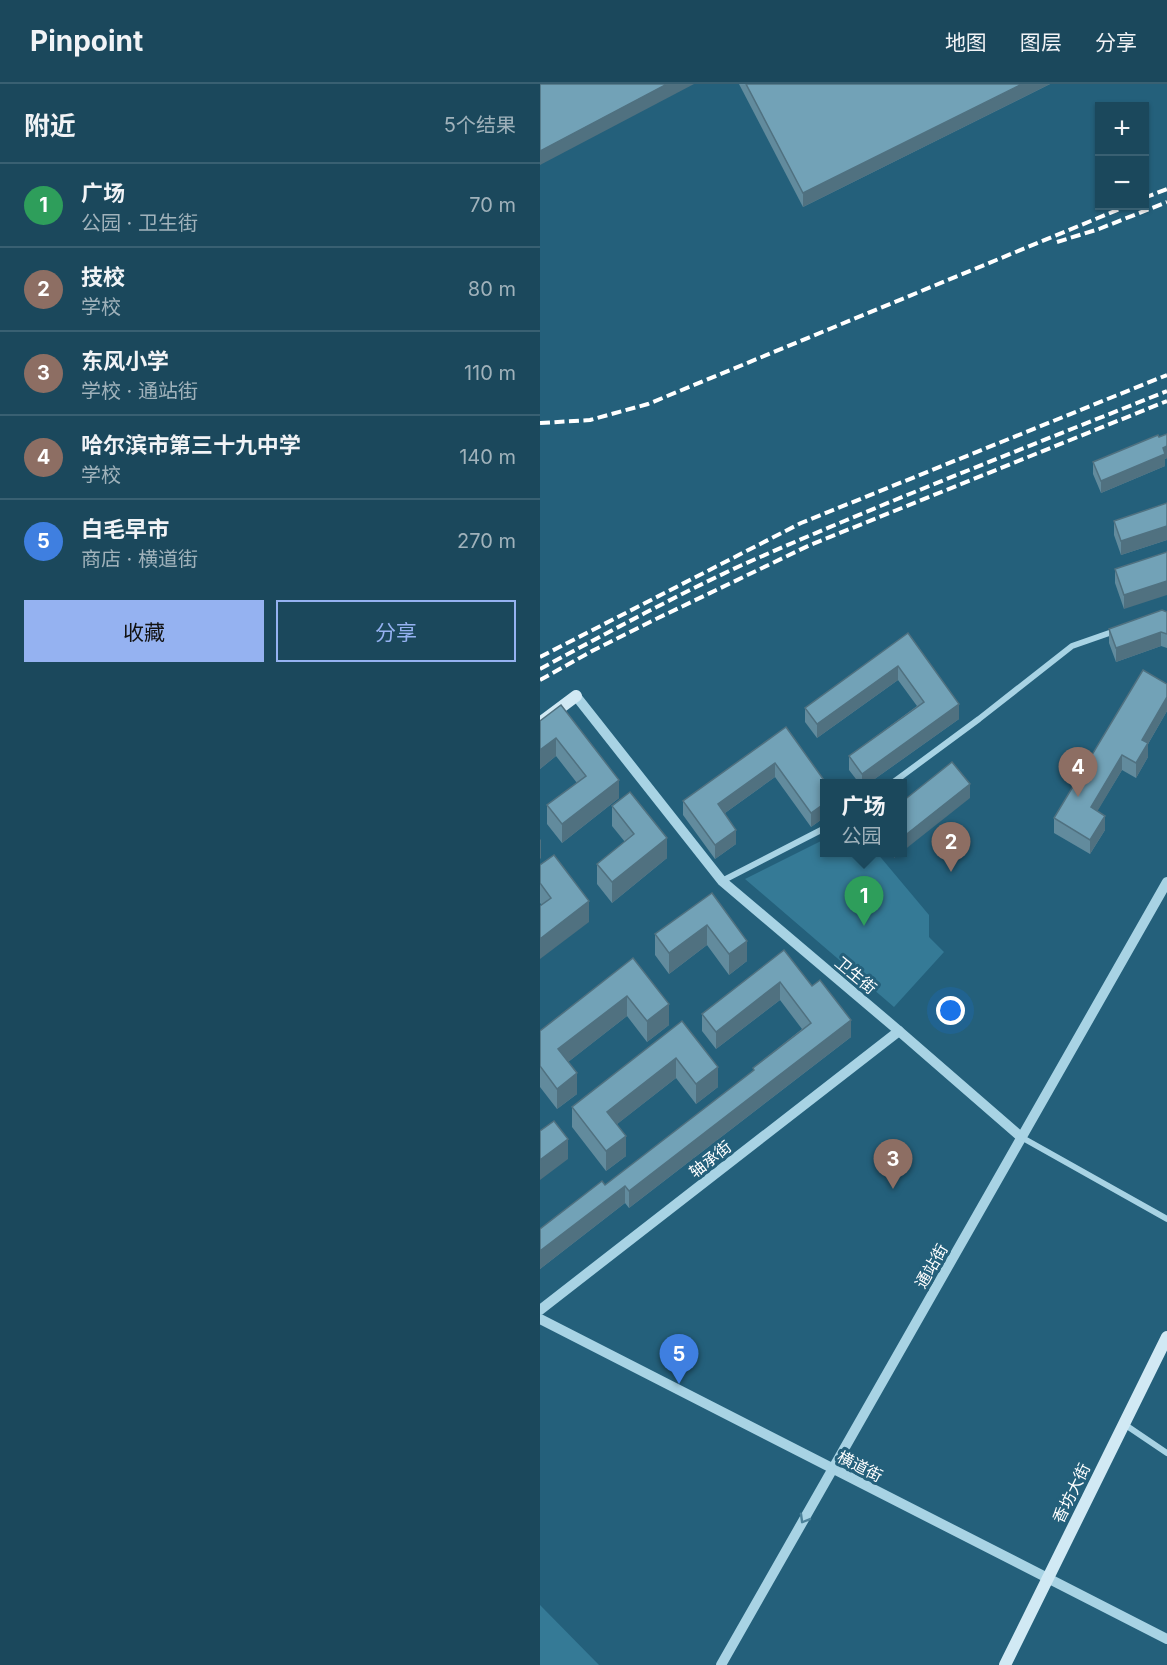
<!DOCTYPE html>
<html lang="zh">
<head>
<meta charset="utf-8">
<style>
	body { margin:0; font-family:Inter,"Noto Sans SC",sans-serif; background:#244f62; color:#f1f3f6 }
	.controls { position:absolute; right:18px; top:18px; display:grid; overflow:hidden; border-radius:0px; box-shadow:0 2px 4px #0004 }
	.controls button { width:54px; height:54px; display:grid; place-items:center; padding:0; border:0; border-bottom:2px solid #396072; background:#1b485c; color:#f1f3f6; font:30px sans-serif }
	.you { position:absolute; left:411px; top:927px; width:21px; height:21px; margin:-15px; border:4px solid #fff; border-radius:50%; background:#1a73e8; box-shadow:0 0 0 9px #1a73e833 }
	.badge { display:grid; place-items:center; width:39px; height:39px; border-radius:50%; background:#95b2f1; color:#fff; font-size:20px; font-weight:700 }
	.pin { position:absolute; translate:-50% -50px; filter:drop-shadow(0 2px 3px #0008) }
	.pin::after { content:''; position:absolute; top:32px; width:21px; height:18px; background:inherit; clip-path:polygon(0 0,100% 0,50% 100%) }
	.popup { position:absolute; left:280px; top:695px; width:87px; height:78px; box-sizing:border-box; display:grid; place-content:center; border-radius:0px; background:#1b485c; filter:drop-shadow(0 2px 4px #0005); font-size:20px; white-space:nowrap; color:#a0b2bb }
	.popup b { font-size:22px; color:#f1f3f6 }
	.popup::after { content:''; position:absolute; left:50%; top:100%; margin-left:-12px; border:12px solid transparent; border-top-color:#1b485c }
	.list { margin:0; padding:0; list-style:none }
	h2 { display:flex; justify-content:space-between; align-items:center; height:78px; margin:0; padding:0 24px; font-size:26px }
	h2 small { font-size:20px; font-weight:400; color:#a0b2bb }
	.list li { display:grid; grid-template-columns:39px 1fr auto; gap:18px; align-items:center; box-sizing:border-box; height:84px; padding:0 24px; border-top:2px solid #396072 }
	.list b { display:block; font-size:22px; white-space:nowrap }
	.list p { margin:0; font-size:20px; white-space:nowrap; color:#a0b2bb }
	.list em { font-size:20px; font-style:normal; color:#a0b2bb }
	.actions { display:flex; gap:12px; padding:18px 24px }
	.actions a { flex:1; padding:14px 0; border:2px solid #95b2f1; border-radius:0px; text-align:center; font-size:21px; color:#95b2f1 }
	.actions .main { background:#95b2f1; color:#111 }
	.map { position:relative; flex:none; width:627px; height:1581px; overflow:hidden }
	header { display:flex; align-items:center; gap:36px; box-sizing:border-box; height:84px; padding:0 30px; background:#1b485c; border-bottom:2px solid #396072 }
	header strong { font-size:28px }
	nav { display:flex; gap:33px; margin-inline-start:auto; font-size:21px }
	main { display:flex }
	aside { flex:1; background:#1b485c }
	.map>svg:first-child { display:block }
	.green { fill:#357a96 }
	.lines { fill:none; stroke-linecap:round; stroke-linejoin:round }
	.minor { stroke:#a8d3e4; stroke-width:6 }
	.tertiary { stroke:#a8d3e4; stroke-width:10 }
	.secondary { stroke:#d1e9f4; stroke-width:12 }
	.rail { stroke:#fff; stroke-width:4; stroke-dasharray:10 4.5; stroke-linecap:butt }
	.wall { fill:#628b9d }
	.shaded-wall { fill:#507180 }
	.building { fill:#72a2b7; stroke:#507180; stroke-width:1.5 }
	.oneway { stroke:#4c829a }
	.labels { text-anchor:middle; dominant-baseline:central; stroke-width:6; stroke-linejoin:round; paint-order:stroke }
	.street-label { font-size:16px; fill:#fff; stroke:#24607b }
</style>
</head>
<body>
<header>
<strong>Pinpoint</strong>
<nav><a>地图</a><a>图层</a><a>分享</a></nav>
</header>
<main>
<aside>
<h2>附近<small>5个结果</small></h2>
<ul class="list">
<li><span class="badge" style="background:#2e9e5b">1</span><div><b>广场</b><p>公园 · 卫生街</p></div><em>70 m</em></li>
<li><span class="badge" style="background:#8d6e63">2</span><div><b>技校</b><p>学校</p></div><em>80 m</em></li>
<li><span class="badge" style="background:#8d6e63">3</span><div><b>东风小学</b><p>学校 · 通站街</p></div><em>110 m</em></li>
<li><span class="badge" style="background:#8d6e63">4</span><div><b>哈尔滨市第三十九中学</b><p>学校</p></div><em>140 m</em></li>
<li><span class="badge" style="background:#3f7fe0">5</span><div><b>白毛早市</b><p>商店 · 横道街</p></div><em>270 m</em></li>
</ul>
<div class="actions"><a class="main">收藏</a><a>分享</a></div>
</aside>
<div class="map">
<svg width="627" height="1581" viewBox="0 0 627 1581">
	<rect width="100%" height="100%" fill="#24607b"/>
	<g class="green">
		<polygon points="285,755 285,768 337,769 389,831 389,853 404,868 354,923 205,795"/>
		<polygon points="0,1521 59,1581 0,1581"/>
	</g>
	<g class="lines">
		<g class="minor">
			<polyline points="351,700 439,635 532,562 575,547"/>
			<polyline points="182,797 285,744"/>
			<polyline points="481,1053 627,1135"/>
			<polyline points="584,1340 627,1369"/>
		</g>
		<g class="tertiary">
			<polyline points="36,612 182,797 359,947 481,1053"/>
			<polyline points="0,1226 359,947"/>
			<polyline points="0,1235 627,1555"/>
			<polyline points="181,1581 627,798"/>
		</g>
		<g class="secondary">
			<polyline points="0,639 36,612"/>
			<polyline points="465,1581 627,1253"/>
		</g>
		<g class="rail">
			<polyline points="604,114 627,105"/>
			<polyline points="517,158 559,145 627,118"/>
			<polyline points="0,339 50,336 108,320 587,122"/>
			<polyline points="0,573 261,439 627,291"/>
			<path d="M0 585C67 549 133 513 202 481 342 419 485 364 627 307"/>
			<polyline points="0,596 54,566 116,535 270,461 627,317"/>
		</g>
	</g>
	<g class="wall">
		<polygon points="199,0 510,0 263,123"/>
		<polygon points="627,350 627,374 625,375 625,382 561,409 553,390 553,378"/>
		<polygon points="627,419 627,456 581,471 574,451 574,437"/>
		<polygon points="627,468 584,525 575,499 575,485"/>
		<polygon points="627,528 627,564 621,562 576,578 569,559 569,545"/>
		<polygon points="368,549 419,635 329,699 319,699 309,686 309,672 377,622 358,596 277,654 265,638 265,624"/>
		<polygon points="627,600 627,627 608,660 608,673 596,694 582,686 557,727 565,746 550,770 514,749 514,734"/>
		<polygon points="0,637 79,714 22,759 7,740 7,721 37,699 16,672 0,685"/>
		<polygon points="246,643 285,699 285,733 271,743 235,693 185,729 196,760 175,775 143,731 143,717"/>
		<polygon points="72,722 127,774 72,819 57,800 57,780 85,758 72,742"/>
		<polygon points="0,781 49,838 2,821 0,819"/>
		<polygon points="172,809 207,877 189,891 167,861 129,890 115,871 115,850"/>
		<polygon points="244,866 311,953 89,1124 85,1119 0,1185 0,1145 65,1101 213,987 213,984 262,945 240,916 176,965 162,947 162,930"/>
		<polygon points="93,874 129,941 107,958 87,932 28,978 37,1010 17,1025 0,1003 0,947"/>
		<polygon points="142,937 178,1003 156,1020 136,994 77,1040 86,1072 66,1087 32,1043 32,1023"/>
	</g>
	<g class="shaded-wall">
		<polygon points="127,0 154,0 0,81 0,67"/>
		<polygon points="482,0 510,0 263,123 263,109"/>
		<polygon points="627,362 627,374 625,375 625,382 561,409 561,397"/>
		<polygon points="627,442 627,456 581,471 581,457"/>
		<polygon points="627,497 627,511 584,525 584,511"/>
		<polygon points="621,548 621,562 576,578 576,564"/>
		<polygon points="358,582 358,596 277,654 277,640"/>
		<polygon points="627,613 627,627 608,660 608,673 596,694 596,679 602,656"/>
		<polygon points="419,620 419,635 329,699 322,699 322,690"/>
		<polygon points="16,654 16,672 0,685 0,666"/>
		<polygon points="582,671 582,686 551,738 551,723"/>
		<polygon points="235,679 235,693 178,734 178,720"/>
		<polygon points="79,696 79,714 22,759 22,740"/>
		<polygon points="430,700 430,714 363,767 363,753"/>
		<polygon points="285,719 285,733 271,743 271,729"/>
		<polygon points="565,732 565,746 550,770 550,756"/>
		<polygon points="196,746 196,760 175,775 175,761"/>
		<polygon points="127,754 127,774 72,819 72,798"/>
		<polygon points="1,755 1,774 0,775 0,756"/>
		<polygon points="354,768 361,768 354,774"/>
		<polygon points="49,817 49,838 0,875 0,855"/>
		<polygon points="167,841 167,861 129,890 129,869"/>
		<polygon points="207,857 207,877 189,891 189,870"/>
		<polygon points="240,898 240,916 176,965 176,948"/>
		<polygon points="87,912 87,932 18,986 18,965"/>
		<polygon points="129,920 129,941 107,958 107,937"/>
		<polygon points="311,936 311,953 89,1124 89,1107"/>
		<polygon points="136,974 136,994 67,1048 67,1028"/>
		<polygon points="178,983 178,1003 156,1020 156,1000"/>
		<polygon points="37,989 37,1010 17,1025 17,1005"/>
		<polygon points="86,1052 86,1072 66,1087 66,1067"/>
		<polygon points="28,1055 28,1075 0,1096 0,1076"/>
		<polygon points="85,1102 85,1119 0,1185 0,1167"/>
	</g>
	<g class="building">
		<polygon points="0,0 127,0 0,67"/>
		<polygon points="206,0 482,0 263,109"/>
		<polygon points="627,350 627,362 623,364 625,370 561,397 553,378 618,351 619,353"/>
		<polygon points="627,419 627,442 581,457 574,437"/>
		<polygon points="627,468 627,497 584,511 575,485"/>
		<polygon points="622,526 627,528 627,550 621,548 576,564 569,545"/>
		<polygon points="368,549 419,620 322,690 309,672 384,618 358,582 277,640 265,624"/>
		<polygon points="603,586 627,600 627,613 602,656 608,659 596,679 582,671 551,723 565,732 550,756 514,734"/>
		<polygon points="21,621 79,696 22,740 7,721 46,692 16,654 0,666 0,637"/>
		<polygon points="246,643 286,699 285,699 285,719 271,729 235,679 178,720 196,746 175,761 143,717"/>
		<polygon points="412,678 430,700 363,753 363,717"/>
		<polygon points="90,708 127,754 72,798 57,780 94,750 72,722"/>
		<polygon points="14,771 49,817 0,855 0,822 11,814 0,799 0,781"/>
		<polygon points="172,809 207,857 189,870 167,841 129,869 115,850"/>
		<polygon points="244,866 272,902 280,896 311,936 89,1107 85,1102 0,1167 0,1145 62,1097 65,1101 214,986 213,984 271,939 240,898 176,948 162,930"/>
		<polygon points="93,874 129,920 107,937 87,912 18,965 37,989 17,1005 0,982 0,947"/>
		<polygon points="142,937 178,983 156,1000 136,974 67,1028 86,1052 66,1067 32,1023"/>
		<polygon points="14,1037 28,1055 0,1076 0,1047"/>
	</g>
	<defs><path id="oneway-chevron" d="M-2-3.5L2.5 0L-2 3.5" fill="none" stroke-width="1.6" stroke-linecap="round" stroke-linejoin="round" transform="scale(1.5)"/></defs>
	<use class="oneway" href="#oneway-chevron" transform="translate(264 1435) rotate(120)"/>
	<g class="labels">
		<g class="street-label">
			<text transform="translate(316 891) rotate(40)">卫生街</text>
			<text transform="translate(170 1075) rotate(-38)">轴承街</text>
			<text transform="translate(391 1182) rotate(-60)">通站街</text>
			<text transform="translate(320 1382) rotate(27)">横道街</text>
			<text transform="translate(531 1409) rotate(-64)">香坊大街</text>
		</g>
	</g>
</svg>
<div class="controls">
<button>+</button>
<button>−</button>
</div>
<div class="you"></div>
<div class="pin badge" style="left:324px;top:842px;background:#2e9e5b">1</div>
<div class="popup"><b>广场</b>公园</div>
<div class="pin badge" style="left:411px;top:788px;background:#8d6e63">2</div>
<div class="pin badge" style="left:353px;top:1105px;background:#8d6e63">3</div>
<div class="pin badge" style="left:538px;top:713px;background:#8d6e63">4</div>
<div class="pin badge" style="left:139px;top:1300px;background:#3f7fe0">5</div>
</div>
</main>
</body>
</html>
